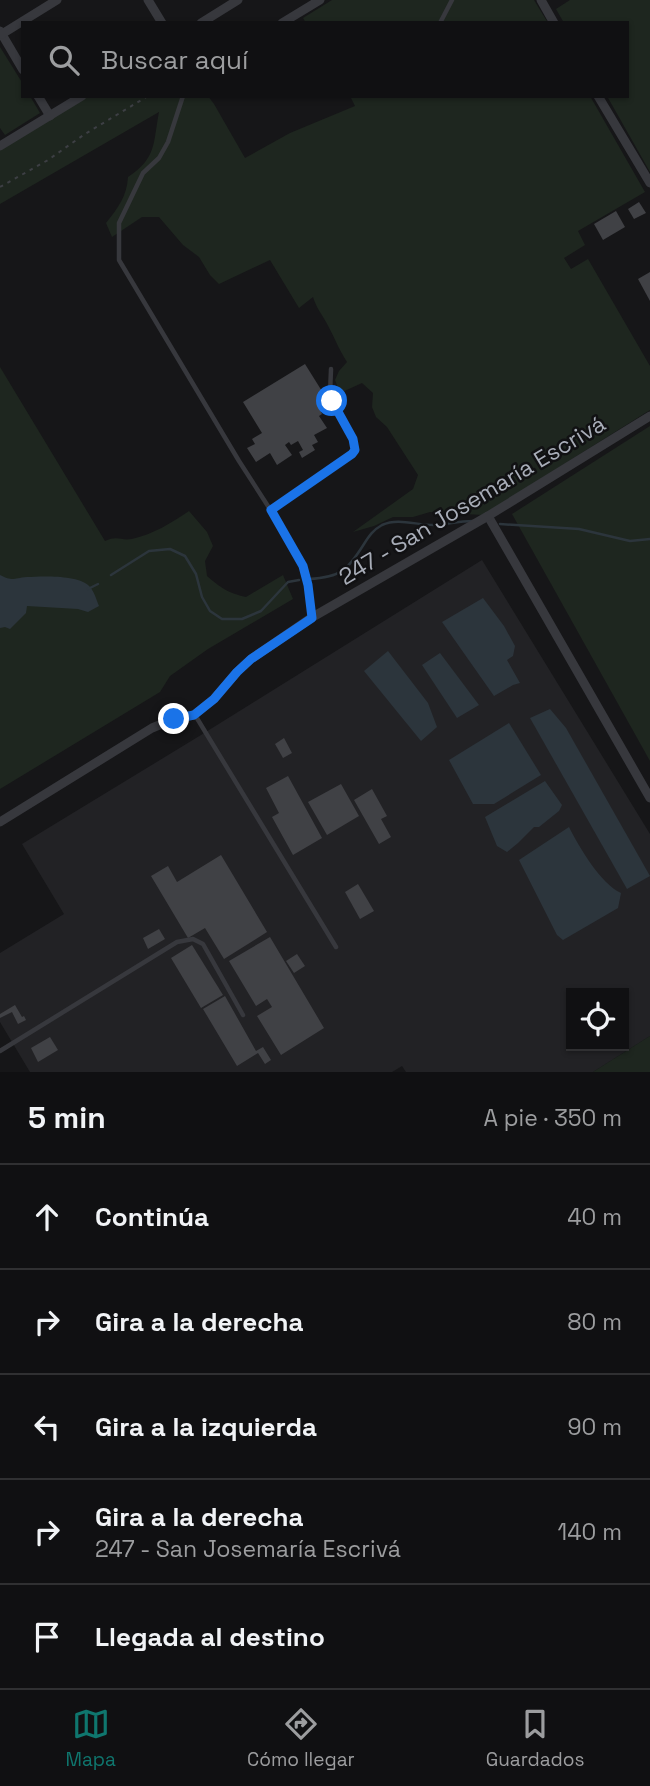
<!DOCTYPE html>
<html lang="es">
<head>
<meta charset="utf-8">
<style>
	body { margin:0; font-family:"Space Grotesk",sans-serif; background:#1e1e20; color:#f1f3f6 }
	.controls { position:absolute; right:21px; bottom:21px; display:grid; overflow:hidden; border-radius:0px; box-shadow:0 2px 5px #0004 }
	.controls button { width:63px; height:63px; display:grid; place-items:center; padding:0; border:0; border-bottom:2px solid #303032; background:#101012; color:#f1f3f6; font:35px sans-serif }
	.stop { position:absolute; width:21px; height:21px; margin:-16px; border:5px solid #1a73e8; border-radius:50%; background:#fff }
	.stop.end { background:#1a73e8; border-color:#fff; box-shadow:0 2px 7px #0008 }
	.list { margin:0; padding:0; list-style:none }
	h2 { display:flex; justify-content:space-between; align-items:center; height:91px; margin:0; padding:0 28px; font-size:30px }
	h2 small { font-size:23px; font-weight:400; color:#9c9d9f }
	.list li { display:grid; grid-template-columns:46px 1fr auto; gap:21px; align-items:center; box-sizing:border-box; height:105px; padding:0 28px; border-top:2px solid #303032 }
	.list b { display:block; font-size:26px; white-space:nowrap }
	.list p { margin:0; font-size:23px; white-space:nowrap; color:#9c9d9f }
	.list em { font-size:23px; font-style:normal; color:#9c9d9f }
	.icon { flex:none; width:38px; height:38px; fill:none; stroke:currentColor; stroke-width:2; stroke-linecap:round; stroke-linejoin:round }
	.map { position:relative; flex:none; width:650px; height:1072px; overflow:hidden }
	.search { position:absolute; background:#101012; box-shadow:0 2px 5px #0004; left:21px; right:21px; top:21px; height:77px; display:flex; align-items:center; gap:18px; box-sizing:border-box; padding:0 24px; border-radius:0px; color:#9c9d9f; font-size:26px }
	.sheet { height:616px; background:#101012 }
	nav { display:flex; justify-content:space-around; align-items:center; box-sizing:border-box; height:98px; border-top:2px solid #303032; background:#101012; font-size:19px; color:#9c9d9f }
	nav a { display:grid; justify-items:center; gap:4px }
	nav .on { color:#0f766e }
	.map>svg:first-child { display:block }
	.built { fill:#222225; fill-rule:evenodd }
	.green { fill:#1e261f }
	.water { fill:#2c353c }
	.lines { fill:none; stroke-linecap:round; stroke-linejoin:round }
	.stream { stroke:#2c353c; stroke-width:2.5 }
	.building { fill:#404145 }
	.path { stroke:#3d3f44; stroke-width:2; stroke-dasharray:3.5 5; stroke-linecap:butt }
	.service { stroke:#37383d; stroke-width:4.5 }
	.minor { stroke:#37383d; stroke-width:9 }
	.route { stroke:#1a73e8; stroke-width:9 }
	.labels { text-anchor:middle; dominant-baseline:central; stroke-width:5; stroke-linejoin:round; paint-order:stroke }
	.street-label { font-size:23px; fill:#a8adb8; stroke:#111113 }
</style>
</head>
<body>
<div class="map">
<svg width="650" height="1072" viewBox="0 0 650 1072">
	<rect width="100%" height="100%" fill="#161618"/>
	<path class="built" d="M482 560 650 834V1036L593 1072H406L402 1066 392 1072H30L0 1022V953L64 914 22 844 201 735ZM571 993H624V1046H571Z"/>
	<g class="green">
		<polygon points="332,0 534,0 548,23 306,23 303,18"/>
		<polygon points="570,0 650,0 650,172 607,96 627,96 627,23 564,23 556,9"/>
		<polygon points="0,47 23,84 23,96 30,96 40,113 5,135 0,128"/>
		<path d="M88 96H208L214 104 245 158 290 133 355 106 350 96H590L645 192 578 231 585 245 564 258 571 269 588 259 650 366V410L483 515 430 512 413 517H393L374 526 353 532 413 489 418 475 387 427 376 417 372 407 373 393 362 383 340 393 335 380 339 371 347 362C338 348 334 336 326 322 321 313 316 307 313 297L299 308 270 260 219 284 210 275 199 257 183 245 159 217H142L112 237 106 223C118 208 127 196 128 177 157 158 153 143 159 112L0 204V150Z"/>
		<path d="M0 367 105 541C118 535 120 541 132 539 154 534 171 523 189 511L207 532 213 546 205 561 207 576C221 588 228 593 246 597L283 575 293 599 208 649 170 676 160 692 0 789Z"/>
		<polygon points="650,426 650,761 512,514"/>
		<polygon points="650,1036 650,1072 593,1072"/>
	</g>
	<g class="water">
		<path d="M0 575C14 582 13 578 27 577 43 576 77 575 88 585 94 590 96 599 99 606L88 612 78 609 27 606 26 613 10 629 5 627 0 628Z"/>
		<polygon points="483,598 504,626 515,646 513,656 507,660 520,683 513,685 494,696 442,622"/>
		<polygon points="388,651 428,703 437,727 421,741 364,671"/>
		<polygon points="440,653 479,705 457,718 422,665"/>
		<polygon points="550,709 566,728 650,876 627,889 530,718"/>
		<polygon points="509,723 541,775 494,804 473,804 449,760"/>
		<polygon points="545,781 562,805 559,811 539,827 534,827 518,843 507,852 497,846 485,817"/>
		<path d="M569 827C579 847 601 884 621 893L618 908 563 940 557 935 519 860Z"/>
	</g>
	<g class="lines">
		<g class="stream">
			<polyline points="500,524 579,529 630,541 650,539"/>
			<polyline points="111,575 149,551 170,549 185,556 196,574 202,597 210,611 222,619 242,619 261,611 288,582 299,580"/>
			<path d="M309 579C341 577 347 571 364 544 369 536 373 530 382 525 399 517 418 526 436 525 448 524 460 521 473 521"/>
			<polyline points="88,589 98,584"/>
		</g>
	</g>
	<g class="building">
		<polygon points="639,202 646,213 634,219 628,209"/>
		<polygon points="616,211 625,227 603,240 594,224"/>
		<polygon points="650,272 650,301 638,279"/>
		<polygon points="305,364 330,404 320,410 322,414 319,416 327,428 314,435 318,442 312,445 315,450 302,458 299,452 303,450 298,441 291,445 289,442 285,445 292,455 277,465 270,453 256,462 247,448 255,444 252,439 262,433 243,402"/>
		<polygon points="284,738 292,753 283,758 275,744"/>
		<polygon points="288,776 322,838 293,855 272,817 279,813 266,788"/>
		<polygon points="341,784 359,816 327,835 308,802"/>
		<polygon points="372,789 387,816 381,819 391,837 379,844 354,800"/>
		<polygon points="221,855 267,932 224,959 205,928 188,938 151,876 168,866 177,882"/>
		<polygon points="358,884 374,911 360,919 345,892"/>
		<polygon points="159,929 165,939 148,949 143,938"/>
		<polygon points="270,937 324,1028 281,1055 257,1016 272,1007 267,999 256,1006 229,961"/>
		<polygon points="192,945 223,995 201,1008 171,958"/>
		<polygon points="297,954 305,966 294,973 286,961"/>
		<polygon points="225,996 256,1051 263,1047 271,1060 265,1064 258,1053 237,1066 203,1009"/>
		<polygon points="15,1005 22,1017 24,1016 26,1020 18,1024 12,1012 0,1018 0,1014"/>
		<polygon points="50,1037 58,1050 38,1062 31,1048"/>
	</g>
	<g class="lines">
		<polyline class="path" points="0,187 48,160 85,134 148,96"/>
		<g class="service">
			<polyline points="440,23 452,0"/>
			<polyline points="183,96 168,142 159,158 143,173 119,223 119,260 239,461 284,531 303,566 308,585 311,617"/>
			<path d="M271 510 352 454 355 450C351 431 337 416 332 398 329 389 331 378 331 369"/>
			<polyline points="195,715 336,947"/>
			<polyline points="0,1051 177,942 193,939 203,944 243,1015"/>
		</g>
		<g class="minor">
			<polyline points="148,0 162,23"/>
			<polyline points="541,0 554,23"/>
			<polyline points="201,23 238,0"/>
			<polyline points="282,23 320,0"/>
			<polyline points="0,31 23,70"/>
			<polyline points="2,34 57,0"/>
			<polyline points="38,96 50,116"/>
			<polyline points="598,96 650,183"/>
			<polyline points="0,146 82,96"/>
			<polyline points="488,516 650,798"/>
			<polyline points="0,822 152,728 174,719 194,715 214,699 237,672 251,659 311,618 488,516 650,416"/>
		</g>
	</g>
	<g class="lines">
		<polyline class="route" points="174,719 194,715 214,699 237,672 251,659 312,618 308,585 303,566 271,510 352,454 355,450 353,439 332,401"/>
	</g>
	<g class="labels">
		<g class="street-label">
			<text transform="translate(472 500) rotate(-31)">247 - San Josemaría Escrivá</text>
		</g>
	</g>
</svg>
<div class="controls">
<button><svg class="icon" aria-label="locate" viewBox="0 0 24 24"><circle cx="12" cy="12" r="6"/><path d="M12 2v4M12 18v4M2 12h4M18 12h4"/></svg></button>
</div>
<div class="stop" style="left:332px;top:401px"></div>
<div class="stop end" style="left:174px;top:719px"></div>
<div class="search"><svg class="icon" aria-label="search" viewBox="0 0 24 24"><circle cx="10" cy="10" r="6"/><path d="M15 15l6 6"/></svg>Buscar aquí</div>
</div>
<section class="sheet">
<h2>5 min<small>A pie · 350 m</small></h2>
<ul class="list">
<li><svg class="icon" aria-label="ahead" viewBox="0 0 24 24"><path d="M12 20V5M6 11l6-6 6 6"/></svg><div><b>Continúa</b></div><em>40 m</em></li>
<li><svg class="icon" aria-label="right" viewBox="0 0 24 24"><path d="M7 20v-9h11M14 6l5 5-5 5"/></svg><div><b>Gira a la derecha</b></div><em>80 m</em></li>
<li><svg class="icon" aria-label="left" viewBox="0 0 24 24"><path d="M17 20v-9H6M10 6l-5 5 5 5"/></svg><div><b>Gira a la izquierda</b></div><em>90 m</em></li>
<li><svg class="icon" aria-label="right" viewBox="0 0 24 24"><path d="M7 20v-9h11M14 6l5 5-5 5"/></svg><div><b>Gira a la derecha</b><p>247 - San Josemaría Escrivá</p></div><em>140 m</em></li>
<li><svg class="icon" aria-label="arrive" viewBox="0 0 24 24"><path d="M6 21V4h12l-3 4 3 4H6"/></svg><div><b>Llegada al destino</b></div></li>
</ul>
</section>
<nav>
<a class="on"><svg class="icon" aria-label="map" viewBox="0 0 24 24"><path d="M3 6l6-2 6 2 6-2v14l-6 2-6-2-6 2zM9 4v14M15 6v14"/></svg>Mapa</a>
<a><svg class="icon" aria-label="directions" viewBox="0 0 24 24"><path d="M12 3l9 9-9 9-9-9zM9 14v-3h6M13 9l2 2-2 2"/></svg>Cómo llegar</a>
<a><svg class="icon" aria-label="saved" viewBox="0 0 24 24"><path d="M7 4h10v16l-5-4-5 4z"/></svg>Guardados</a>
</nav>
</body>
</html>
